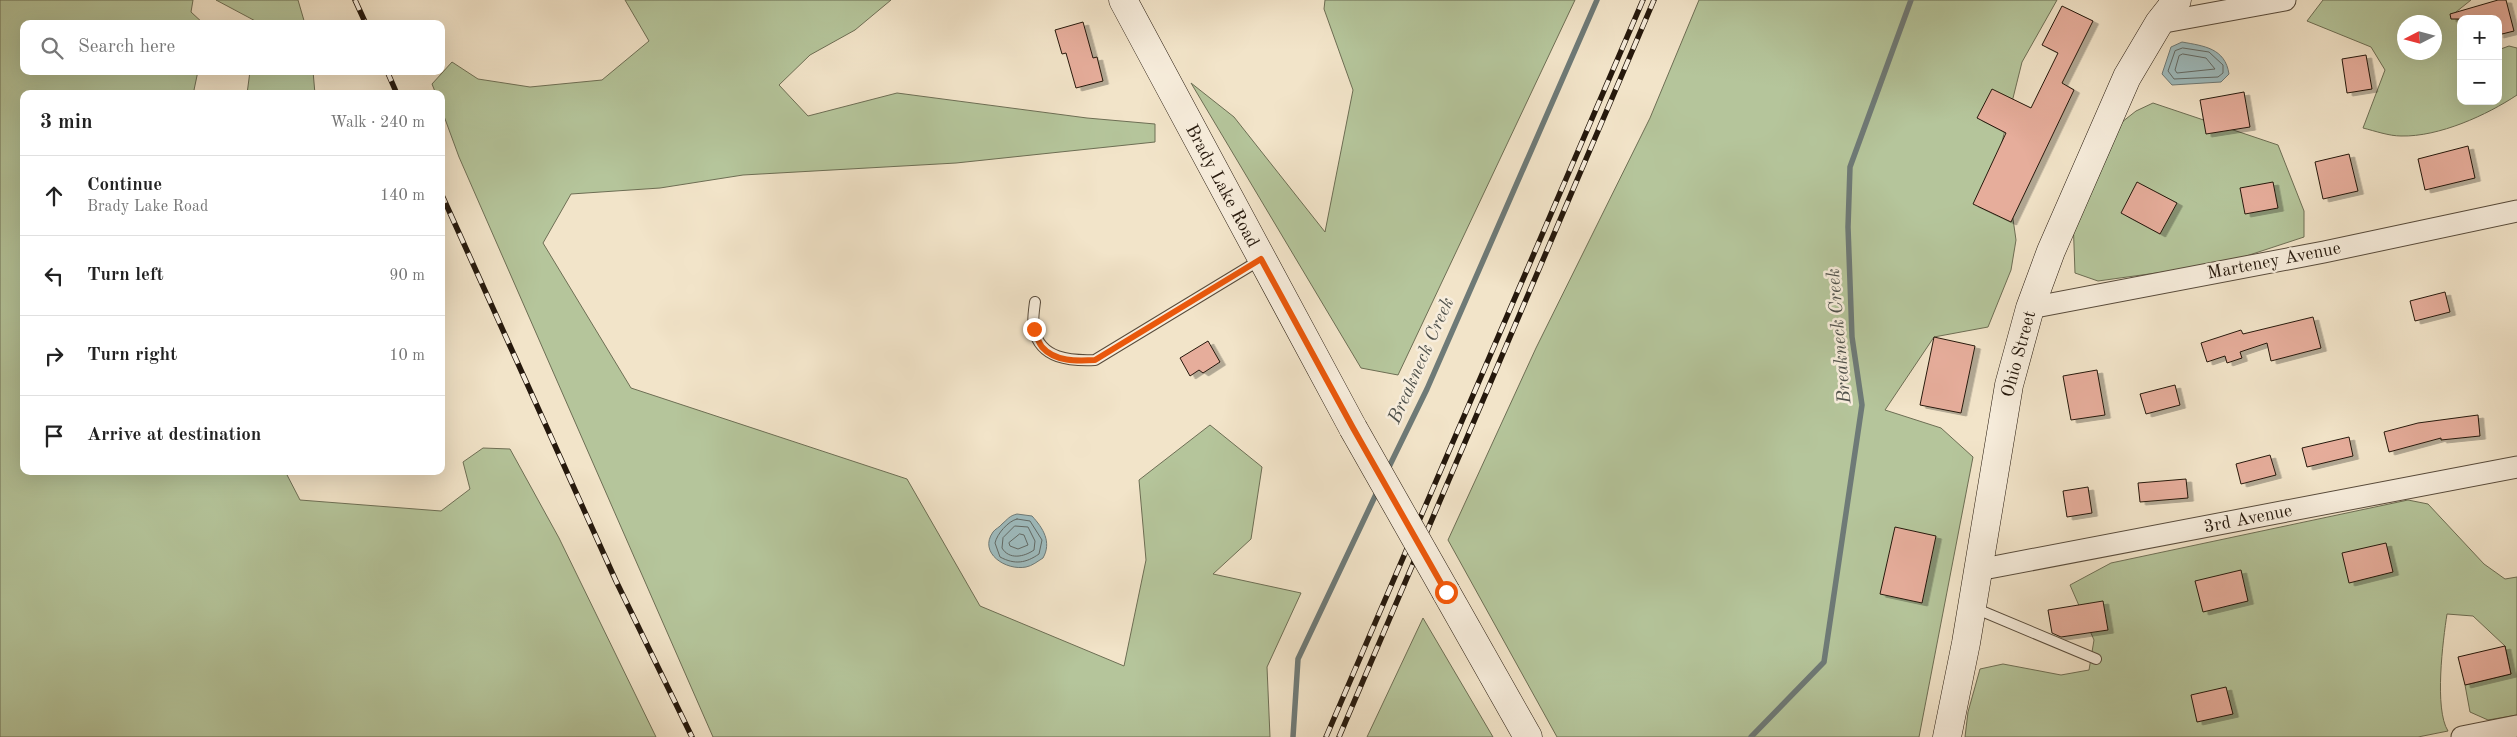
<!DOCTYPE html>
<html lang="en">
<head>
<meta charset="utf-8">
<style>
	body { margin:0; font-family:"Old Standard TT",serif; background:#f6f6f6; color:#222 }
	.controls { position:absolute; right:15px; top:15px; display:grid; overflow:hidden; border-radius:10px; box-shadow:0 5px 20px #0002 }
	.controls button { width:45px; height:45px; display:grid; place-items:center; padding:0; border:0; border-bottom:1px solid #e0e0e0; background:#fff; color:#222; font:25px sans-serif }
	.compass { position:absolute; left:2397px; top:15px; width:45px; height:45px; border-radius:50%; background:#fff; box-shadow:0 5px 20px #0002; rotate:264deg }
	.stop { position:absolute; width:15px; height:15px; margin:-11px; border:4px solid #ea580c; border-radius:50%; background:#fff }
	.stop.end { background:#ea580c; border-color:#fff; box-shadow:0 1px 5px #0008 }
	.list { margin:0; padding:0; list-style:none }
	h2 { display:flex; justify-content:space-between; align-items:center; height:65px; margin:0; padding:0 20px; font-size:21px }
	h2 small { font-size:16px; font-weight:400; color:#767676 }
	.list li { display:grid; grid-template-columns:32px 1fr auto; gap:15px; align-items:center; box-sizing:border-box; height:80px; padding:0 20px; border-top:1px solid #e0e0e0 }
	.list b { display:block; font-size:19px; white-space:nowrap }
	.list p { margin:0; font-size:16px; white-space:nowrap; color:#767676 }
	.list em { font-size:16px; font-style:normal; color:#767676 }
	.icon { flex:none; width:28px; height:28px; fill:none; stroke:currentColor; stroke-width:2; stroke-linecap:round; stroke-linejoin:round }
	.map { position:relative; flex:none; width:2517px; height:737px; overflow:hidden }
	.search { position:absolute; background:#fff; box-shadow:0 5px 20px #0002; left:20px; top:20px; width:425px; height:55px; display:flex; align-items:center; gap:12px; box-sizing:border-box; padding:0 18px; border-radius:10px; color:#767676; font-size:19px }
	.panel { position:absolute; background:#fff; box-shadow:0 5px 20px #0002; left:20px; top:90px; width:425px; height:385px; border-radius:10px }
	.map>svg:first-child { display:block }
	.green { fill:#b5c59b; stroke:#6d6e54; fill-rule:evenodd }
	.water { fill:#9ebcbf; stroke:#6e7a77 }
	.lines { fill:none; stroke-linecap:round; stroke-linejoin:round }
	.shore { stroke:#626a66; stroke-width:1 }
	.stream { stroke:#6e7a77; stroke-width:5.5 }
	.building { fill:#e6ad9b; stroke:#25180c; filter:url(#shadow) }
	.lane-casing { stroke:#584b3b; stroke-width:12 }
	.street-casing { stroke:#584b3b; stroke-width:23 }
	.secondary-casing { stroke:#25180c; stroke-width:29 }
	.lane { stroke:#f7eddc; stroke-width:10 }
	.street { stroke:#f7eddc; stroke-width:21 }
	.secondary { stroke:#f7eddc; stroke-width:28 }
	.rail-casing { stroke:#25180c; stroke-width:5.5 }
	.rail { stroke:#f7eddc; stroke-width:4; stroke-dasharray:11; stroke-linecap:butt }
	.secondary-bridge-casing { stroke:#25180c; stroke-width:29; stroke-linecap:butt }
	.secondary-bridge { stroke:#f7eddc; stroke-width:28 }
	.route { stroke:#ea580c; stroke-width:6 }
	.labels { text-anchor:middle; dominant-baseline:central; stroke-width:5; stroke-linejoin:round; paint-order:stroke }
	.street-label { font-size:18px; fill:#25180c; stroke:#f7eddc }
	.water-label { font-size:19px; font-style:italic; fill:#4f514b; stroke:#f7eddc }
</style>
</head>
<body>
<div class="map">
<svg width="2517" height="737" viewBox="0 0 2517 737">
	<defs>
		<filter id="shadow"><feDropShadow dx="5.5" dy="3" stdDeviation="0" flood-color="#0004"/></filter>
	</defs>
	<rect width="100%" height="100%" fill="#f2e4c9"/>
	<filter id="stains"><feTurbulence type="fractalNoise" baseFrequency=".004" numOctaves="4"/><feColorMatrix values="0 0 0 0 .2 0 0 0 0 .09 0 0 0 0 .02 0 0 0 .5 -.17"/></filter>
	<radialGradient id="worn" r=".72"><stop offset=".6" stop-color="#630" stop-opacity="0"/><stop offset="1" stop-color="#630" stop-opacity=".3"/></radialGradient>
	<g class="green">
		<polygon points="0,0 193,0 191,12 204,24 24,24 24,71 198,71 194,90 199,94 24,94 24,471 285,471 300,500 441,511 470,489 463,462 483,448 510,449 559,538 656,737 0,737"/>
		<polygon points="216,0 298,0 305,24 261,24"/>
		<polygon points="625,0 891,0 855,30 810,55 779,85 808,116 897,93 1087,118 1155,124 1155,142 956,163 743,175 660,188 571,194 543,243 631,388 907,479 980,606 1124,666 1146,560 1139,480 1210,425 1262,467 1251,539 1213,574 1301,593 1267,667 1270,737 713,737 459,157 441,108 441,94 436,94 432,84 452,62 478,79 530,87 602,80 649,41"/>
		<polygon points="1325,0 1575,0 1398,375 1361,368 1191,83 1234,117 1325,232 1353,90 1324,9"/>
		<polygon points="1699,0 2057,0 2022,62 2002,142 2016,240 2011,270 1988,327 1934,337 1885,410 1941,428 1973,457 1919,737 1557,737 1448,540 1536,348 1650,118"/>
		<path d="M2323 0H2471L2456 12 2461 30V101H2498V50L2509 46 2517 48V95C2487 115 2439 137 2401 136 2389 136 2375 131 2363 128L2385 70 2371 47 2307 21ZM2404 22H2434V52H2404Z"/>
		<polygon points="250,71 313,71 315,94 247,94"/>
		<polygon points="2153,103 2278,145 2304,211 2304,237 2222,264 2098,281 2075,273 2073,217 2117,126 2136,111"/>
		<path d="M2408 500 2428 504 2484 564 2505 579 2517 577V715L2488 720 2470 712 2465 685 2511 674 2505 646 2473 616 2447 614C2443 640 2434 709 2448 731L2418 737H1965L1968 712 1980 669 2003 664 2061 675 2089 670 2094 640 2070 585 2111 563Z"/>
		<polygon points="1423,618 1493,737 1367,737"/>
	</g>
	<g class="water">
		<path d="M2182 42C2204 46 2225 48 2229 74L2221 82 2172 85 2162 74 2171 47Z"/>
		<path d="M1017 514 1032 516C1043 528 1052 542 1043 558 1038 561 1032 566 1026 567 1006 571 978 553 993 532 995 529 1000 527 1002 524 1008 519 1009 516 1017 514Z"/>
	</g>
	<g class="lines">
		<g class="shore">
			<polygon points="2183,48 2209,52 2223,65 2223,73 2218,77 2174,79 2168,71 2175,51"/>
			<polygon points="2183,54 2206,58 2215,69 2177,73 2175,70 2179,56"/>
			<path d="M1017 519 1030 521 1042 540 1039 554C1026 563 1015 565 1000 557L995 543C997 534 1008 521 1017 519Z"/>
			<path d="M1015 526 1028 527 1035 541 1034 550C1024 557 1009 560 1002 548L1003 538Z"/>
			<polygon points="1020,534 1024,535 1028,545 1018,549 1010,546 1009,543"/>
		</g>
		<g class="stream">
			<polyline points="1387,471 1427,389 1597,0"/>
			<polyline points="1293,737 1298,659 1378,490"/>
			<polyline points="1751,737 1824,662 1862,405 1852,337 1848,227 1850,167 1911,0"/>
		</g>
	</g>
	<g class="building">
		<polygon points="2498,0 2506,0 2514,31 2498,35 2498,19 2451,19 2450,14"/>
		<polygon points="2062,6 2093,21 2062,83 2074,90 2011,222 1973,204 2006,133 1977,118 1992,89 2031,108 2058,53 2042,45"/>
		<polygon points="1083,22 1093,58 1097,57 1103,81 1076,88 1066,53 1062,54 1055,30"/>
		<polygon points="2366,55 2372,89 2347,93 2342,59"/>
		<polygon points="2244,92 2250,127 2206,134 2200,100"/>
		<polygon points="2468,146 2475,178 2425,190 2418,159"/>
		<polygon points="2349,154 2358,191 2323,199 2315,162"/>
		<polygon points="2137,182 2177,203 2160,234 2121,213"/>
		<polygon points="2273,182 2278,208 2245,214 2240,188"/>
		<polygon points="2445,292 2450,312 2415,321 2410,301"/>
		<polygon points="2313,317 2321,348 2271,361 2267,343 2240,352 2242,358 2227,363 2225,356 2207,362 2201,343 2241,330 2243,334"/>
		<polygon points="1934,337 1975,346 1961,413 1920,405"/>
		<polygon points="1208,341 1220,362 1203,373 1199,370 1190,376 1180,358"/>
		<polygon points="2097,370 2105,415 2071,420 2063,376"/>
		<polygon points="2175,385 2180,405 2146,414 2140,394"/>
		<polygon points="2478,415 2480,436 2441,440 2441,438 2389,452 2384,432 2418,423"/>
		<polygon points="2349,437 2353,456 2307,467 2302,448"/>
		<polygon points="2270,455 2276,475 2241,484 2236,464"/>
		<polygon points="2186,479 2188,498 2140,502 2138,483"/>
		<polygon points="2088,487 2092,513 2067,517 2063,491"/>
		<polygon points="1895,527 1936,536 1922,603 1880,594"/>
		<polygon points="2386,543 2393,572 2349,583 2342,553"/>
		<polygon points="2241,570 2248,601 2203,612 2195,581"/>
		<polygon points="2103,601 2108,630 2061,637 2052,633 2048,610"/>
		<polygon points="2505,646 2511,674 2465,685 2458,657"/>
		<polygon points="2226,687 2233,714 2197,722 2191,695"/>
	</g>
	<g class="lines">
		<g class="lane-casing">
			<g id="lane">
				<path d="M1035 302C1034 310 1032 322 1034 330 1041 359 1070 361 1095 360L1260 260"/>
				<polyline points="1972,607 2096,659"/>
			</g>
		</g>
		<g class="street-casing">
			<g id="street">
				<polyline points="2159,23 2285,0"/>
				<polyline points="2030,308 2324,252 2517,211"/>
				<polyline points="1978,570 2517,467"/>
				<polyline points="2462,737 2517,726"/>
			</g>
		</g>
		<g class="secondary-casing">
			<g id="secondary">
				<polyline points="1123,0 1353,428"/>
				<polyline points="1446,592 1528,737"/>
				<polyline points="1947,737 1966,643 2009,385 2030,308 2051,251 2127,77 2159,23 2177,0"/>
			</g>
		</g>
		<use href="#lane" class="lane"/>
		<use href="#street" class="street"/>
		<use href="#secondary" class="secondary"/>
		<g class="rail-casing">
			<g id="rail">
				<polyline points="355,0 366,24"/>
				<polyline points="387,71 397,94"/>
				<polyline points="441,193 616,581 692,737"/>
				<polyline points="1326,737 1643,0"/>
				<polyline points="1339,737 1654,0"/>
			</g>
		</g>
		<use href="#rail" class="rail"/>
		<g class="secondary-bridge-casing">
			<polyline id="secondary-bridge" points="1353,428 1446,592"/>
		</g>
		<use href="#secondary-bridge" class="secondary-bridge"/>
	</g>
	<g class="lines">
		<path class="route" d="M1034 329C1036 335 1039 343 1042 347 1055 362 1077 361 1095 360L1261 259 1353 428 1446 592"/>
	</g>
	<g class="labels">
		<g class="street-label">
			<text transform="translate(1222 186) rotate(62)">Brady Lake Road</text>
			<text transform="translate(2274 261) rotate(-11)">Marteney Avenue</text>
			<text transform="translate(2019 354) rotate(-75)">Ohio Street</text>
			<text transform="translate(2248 519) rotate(-11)">3rd Avenue</text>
		</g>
		<g class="water-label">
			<text transform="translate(1840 336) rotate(-95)">Breakneck Creek</text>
			<text transform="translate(1422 361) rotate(-66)">Breakneck Creek</text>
		</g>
	</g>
	<rect width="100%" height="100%" filter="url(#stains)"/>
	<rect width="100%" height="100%" fill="url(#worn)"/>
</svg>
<div class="controls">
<button>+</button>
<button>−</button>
</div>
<svg class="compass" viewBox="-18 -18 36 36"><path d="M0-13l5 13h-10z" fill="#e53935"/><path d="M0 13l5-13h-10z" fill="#767676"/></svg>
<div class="stop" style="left:1446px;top:592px"></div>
<div class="stop end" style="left:1034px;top:329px"></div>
<div class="search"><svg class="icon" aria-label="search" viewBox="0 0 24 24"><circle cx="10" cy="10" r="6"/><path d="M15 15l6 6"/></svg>Search here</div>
<section class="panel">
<h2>3 min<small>Walk · 240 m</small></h2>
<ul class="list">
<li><svg class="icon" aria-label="ahead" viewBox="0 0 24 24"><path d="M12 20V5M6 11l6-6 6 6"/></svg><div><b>Continue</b><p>Brady Lake Road</p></div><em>140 m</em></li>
<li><svg class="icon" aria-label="left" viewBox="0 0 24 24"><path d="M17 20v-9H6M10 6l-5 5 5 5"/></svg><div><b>Turn left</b></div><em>90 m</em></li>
<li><svg class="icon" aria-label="right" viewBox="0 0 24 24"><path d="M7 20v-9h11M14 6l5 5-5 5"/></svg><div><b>Turn right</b></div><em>10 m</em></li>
<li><svg class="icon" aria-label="arrive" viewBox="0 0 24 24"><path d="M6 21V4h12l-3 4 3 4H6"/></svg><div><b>Arrive at destination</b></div></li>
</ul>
</section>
</div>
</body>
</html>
